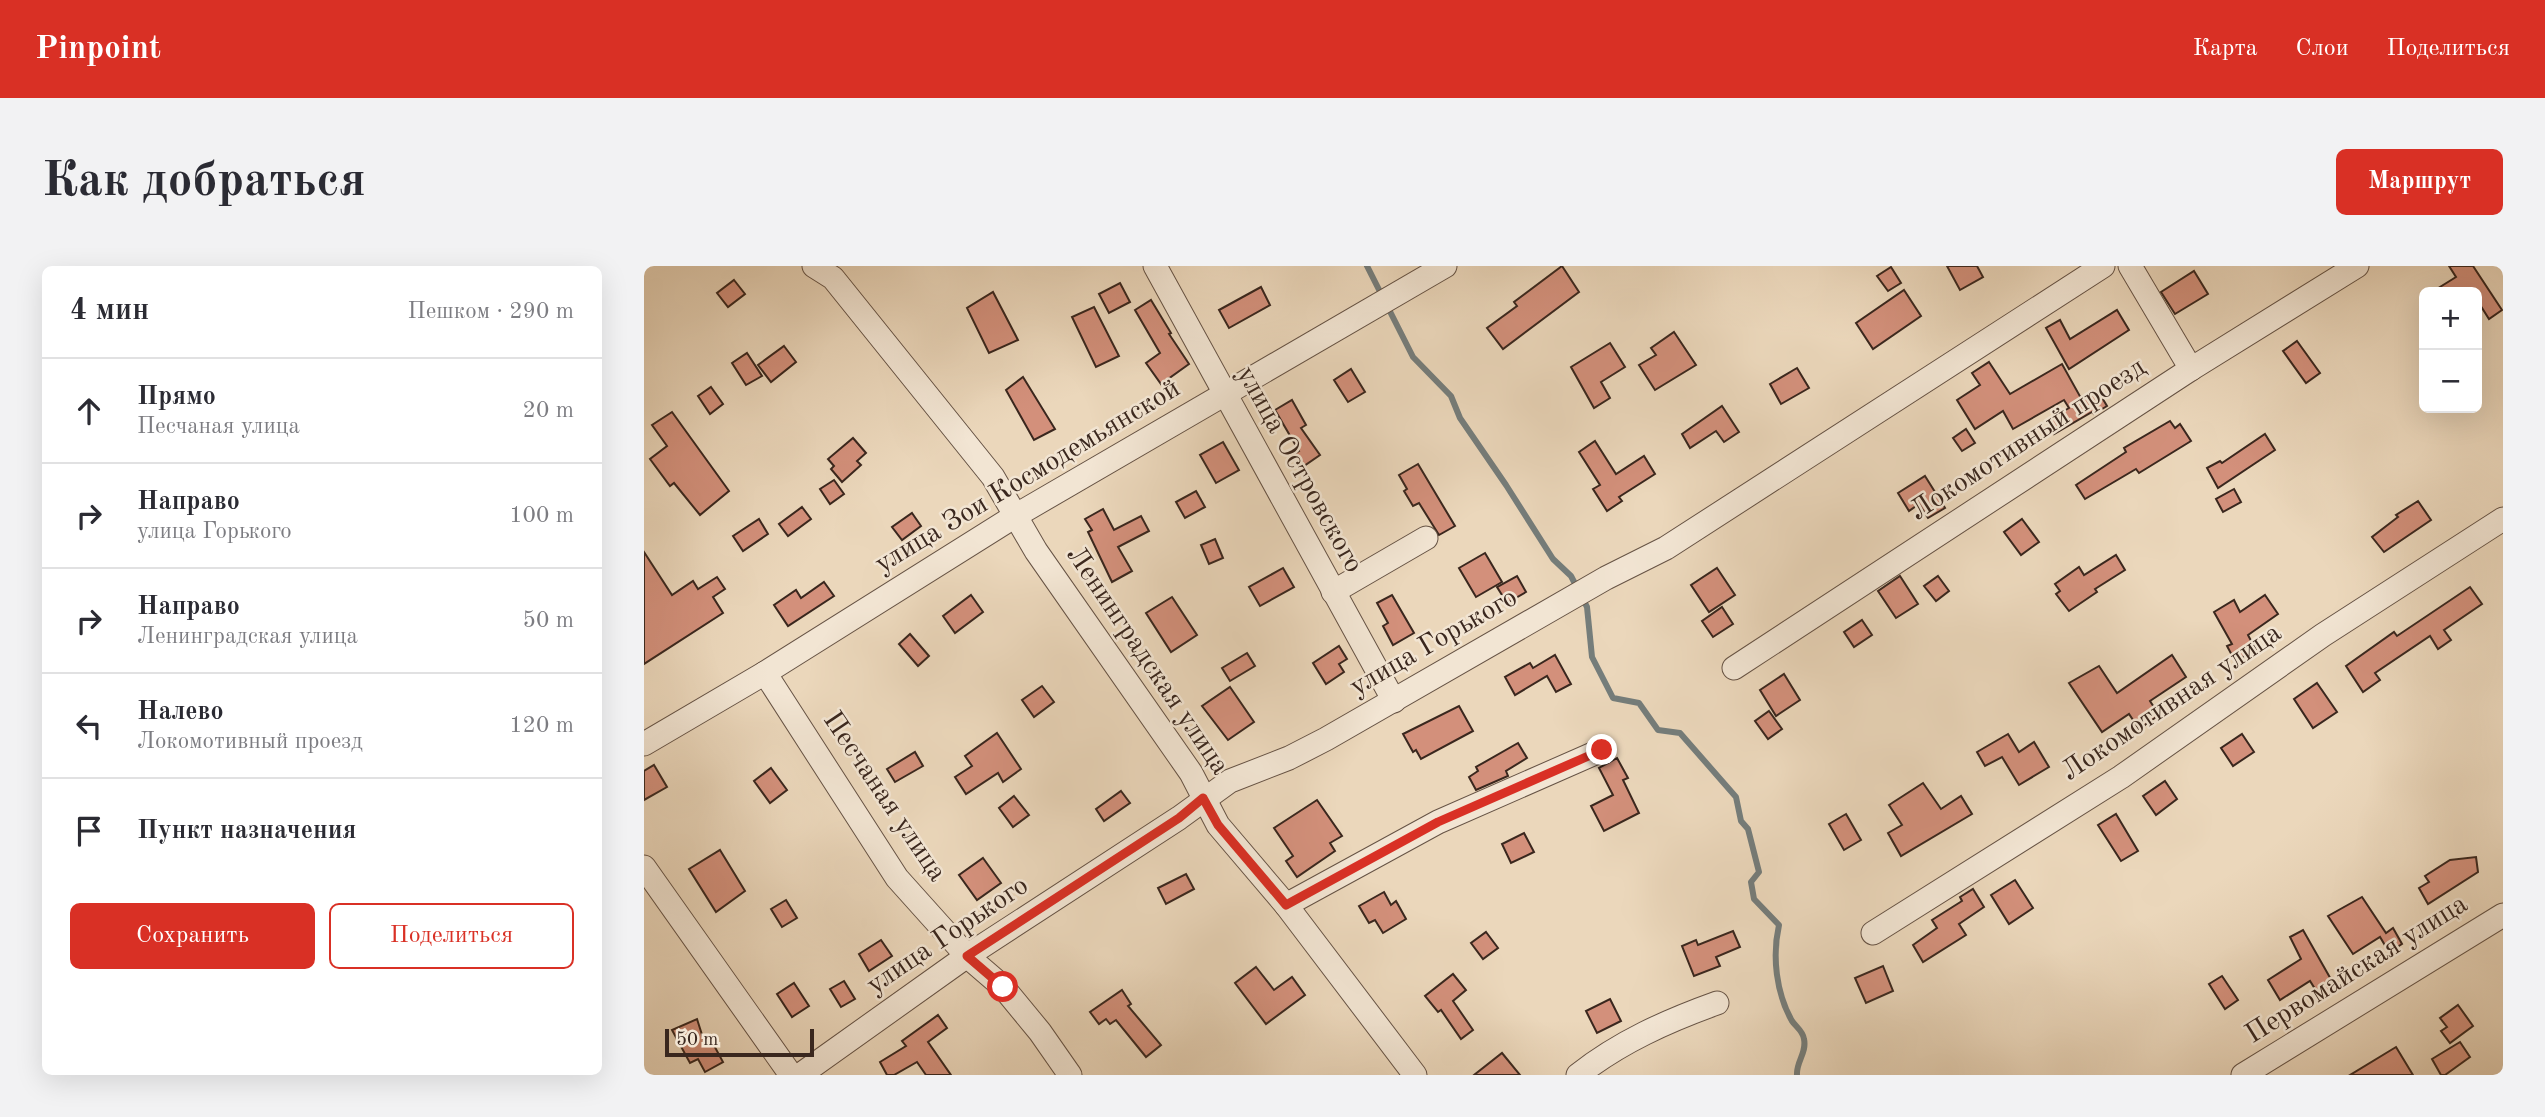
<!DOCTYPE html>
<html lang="ru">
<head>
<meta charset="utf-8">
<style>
	body { margin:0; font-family:"Old Standard TT",serif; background:#f2f2f3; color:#2b2b33 }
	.controls { position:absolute; right:21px; top:21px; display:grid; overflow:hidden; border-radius:10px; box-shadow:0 7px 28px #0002 }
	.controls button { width:63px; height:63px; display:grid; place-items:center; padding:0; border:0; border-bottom:2px solid #e1e1e2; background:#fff; color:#2b2b33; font:35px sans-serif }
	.scale { position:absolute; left:21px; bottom:18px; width:149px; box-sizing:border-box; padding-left:7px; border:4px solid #3a271e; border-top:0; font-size:19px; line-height:24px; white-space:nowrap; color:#3a271e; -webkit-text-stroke:5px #f2e5d3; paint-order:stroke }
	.stop { position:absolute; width:21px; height:21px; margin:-16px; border:5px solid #d93025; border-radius:50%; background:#fff }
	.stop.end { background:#d93025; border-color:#fff; box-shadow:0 2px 7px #0008 }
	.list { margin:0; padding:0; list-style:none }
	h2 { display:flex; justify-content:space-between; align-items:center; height:91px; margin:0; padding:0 28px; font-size:30px }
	h2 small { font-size:23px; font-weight:400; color:#7c7c81 }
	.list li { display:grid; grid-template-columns:46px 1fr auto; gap:21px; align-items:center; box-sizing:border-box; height:105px; padding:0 28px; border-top:2px solid #e1e1e2 }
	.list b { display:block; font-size:26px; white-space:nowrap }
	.list p { margin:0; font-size:23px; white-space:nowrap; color:#7c7c81 }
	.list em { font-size:23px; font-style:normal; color:#7c7c81 }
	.actions { display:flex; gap:14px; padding:21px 28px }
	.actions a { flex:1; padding:16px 0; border:2px solid #d93025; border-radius:10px; text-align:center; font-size:24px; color:#d93025 }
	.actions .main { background:#d93025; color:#fff }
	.icon { flex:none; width:38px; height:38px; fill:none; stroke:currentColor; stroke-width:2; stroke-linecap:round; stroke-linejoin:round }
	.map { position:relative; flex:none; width:1859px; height:809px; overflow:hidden; border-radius:10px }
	header { display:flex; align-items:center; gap:42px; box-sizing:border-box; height:98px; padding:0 35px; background:#d93025; color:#fff }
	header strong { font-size:33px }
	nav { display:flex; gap:38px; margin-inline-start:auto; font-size:24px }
	.intro { display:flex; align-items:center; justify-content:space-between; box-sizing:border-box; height:168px; padding:0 42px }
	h1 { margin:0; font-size:49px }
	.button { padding:18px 32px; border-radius:10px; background:#d93025; color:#fff; font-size:24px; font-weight:700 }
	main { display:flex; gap:42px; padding:0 42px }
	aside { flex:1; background:#fff; border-radius:10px; box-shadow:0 7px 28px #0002 }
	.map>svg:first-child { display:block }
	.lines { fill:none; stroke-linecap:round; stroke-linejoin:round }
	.stream { stroke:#757d7b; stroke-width:6 }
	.building { fill:#d3907b; stroke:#3a271e; stroke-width:2 }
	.minor-casing { stroke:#665345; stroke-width:25 }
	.minor { stroke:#f2e5d3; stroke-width:23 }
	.route { stroke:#d93025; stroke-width:9 }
	.labels { text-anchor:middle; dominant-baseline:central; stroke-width:5; stroke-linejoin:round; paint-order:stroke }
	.street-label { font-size:28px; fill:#3a271e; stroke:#f2e5d3 }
</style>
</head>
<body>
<header>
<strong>Pinpoint</strong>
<nav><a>Карта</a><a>Слои</a><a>Поделиться</a></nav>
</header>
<div class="intro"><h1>Как добраться</h1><a class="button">Маршрут</a></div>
<main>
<aside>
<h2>4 мин<small>Пешком · 290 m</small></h2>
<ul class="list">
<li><svg class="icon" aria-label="ahead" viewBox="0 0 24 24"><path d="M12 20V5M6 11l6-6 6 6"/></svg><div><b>Прямо</b><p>Песчаная улица</p></div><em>20 m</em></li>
<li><svg class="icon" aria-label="right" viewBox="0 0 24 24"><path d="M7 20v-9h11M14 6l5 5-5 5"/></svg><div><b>Направо</b><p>улица Горького</p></div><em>100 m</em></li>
<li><svg class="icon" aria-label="right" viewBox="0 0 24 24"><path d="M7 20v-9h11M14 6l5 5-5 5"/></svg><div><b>Направо</b><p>Ленинградская улица</p></div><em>50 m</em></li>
<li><svg class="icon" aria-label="left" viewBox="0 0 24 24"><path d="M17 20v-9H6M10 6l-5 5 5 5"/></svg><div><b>Налево</b><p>Локомотивный проезд</p></div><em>120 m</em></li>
<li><svg class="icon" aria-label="arrive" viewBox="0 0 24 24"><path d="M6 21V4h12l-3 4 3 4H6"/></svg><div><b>Пункт назначения</b></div></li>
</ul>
<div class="actions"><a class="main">Сохранить</a><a>Поделиться</a></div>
</aside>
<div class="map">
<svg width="1859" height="809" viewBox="0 0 1859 809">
	<rect width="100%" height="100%" fill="#ebd7bb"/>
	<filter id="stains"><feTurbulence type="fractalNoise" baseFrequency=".00286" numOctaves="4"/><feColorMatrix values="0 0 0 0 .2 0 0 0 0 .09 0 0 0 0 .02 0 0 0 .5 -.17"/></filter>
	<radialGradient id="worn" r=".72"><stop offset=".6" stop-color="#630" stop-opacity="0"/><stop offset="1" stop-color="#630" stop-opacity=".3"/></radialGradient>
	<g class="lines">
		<path class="stream" d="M723 0 769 91 807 130 816 152 862 219 909 293 927 310 943 341 948 391 969 432 995 437 1014 464 1036 467 1092 531 1097 555 1104 563 1115 606 1107 616 1110 633 1135 659C1128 690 1132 727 1148 755 1152 761 1159 765 1160 773 1163 787 1152 796 1153 809"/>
	</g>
	<g class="building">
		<polygon points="918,0 935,26 859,83 843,62 873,40 870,36"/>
		<polygon points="1303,0 1333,0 1339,11 1316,24"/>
		<polygon points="1805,0 1829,0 1858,44 1845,53 1833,34 1833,26 1788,26 1812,11"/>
		<polygon points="1247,1 1257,17 1244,25 1233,10"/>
		<polygon points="1550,5 1564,28 1531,48 1517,26"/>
		<polygon points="90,14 101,28 84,41 73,27"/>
		<polygon points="476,17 486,36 465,47 455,28"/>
		<polygon points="617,21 626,39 585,62 575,44"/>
		<polygon points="1260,24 1277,50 1229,83 1212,57"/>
		<polygon points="349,26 374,74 345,87 323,42"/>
		<polygon points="507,34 527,67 525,68 545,98 517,118 502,97 516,87 491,44"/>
		<polygon points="450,41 475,90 452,101 428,51"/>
		<polygon points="1473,44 1485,64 1425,103 1402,62 1416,54 1426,73"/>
		<polygon points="1030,66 1052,99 1011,124 995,99 1012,89 1007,82"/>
		<polygon points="1653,75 1676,107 1662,117 1639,85"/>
		<polygon points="966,77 981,101 957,116 966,132 950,142 927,101"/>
		<polygon points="140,80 152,96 127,116 114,99"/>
		<polygon points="103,87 118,110 102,119 88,97"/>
		<polygon points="1345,96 1366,128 1418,98 1438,134 1454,125 1463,140 1450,148 1448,146 1410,168 1403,155 1425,142 1420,134 1369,163 1359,145 1331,163 1313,134 1336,119 1328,107"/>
		<polygon points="1153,102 1165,122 1137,138 1126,118"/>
		<polygon points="707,103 721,126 704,136 690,114"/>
		<polygon points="379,111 411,163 390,174 362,124"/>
		<polygon points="67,121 79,138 66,148 54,130"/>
		<polygon points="648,134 662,159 657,162 676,189 657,202 649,189 655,185 631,144"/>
		<polygon points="1078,140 1095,166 1080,176 1072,165 1046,182 1038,168"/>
		<polygon points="28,146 85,225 56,249 30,217 26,220 6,193 23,180 8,159"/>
		<polygon points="1526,155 1531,162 1536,158 1547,175 1495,207 1492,203 1441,233 1432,219 1482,186 1480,182"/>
		<polygon points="1322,163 1331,177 1318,185 1309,172"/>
		<polygon points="1621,168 1631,184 1574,222 1563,202 1576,195 1578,197"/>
		<polygon points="209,172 222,187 213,195 217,199 198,216 187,203 190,200 184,193"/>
		<polygon points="951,175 972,208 1000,190 1011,208 975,231 978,235 963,245 949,223 956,219 935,186"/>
		<polygon points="579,176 595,204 572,217 556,189"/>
		<polygon points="774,198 811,260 795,269 775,237 769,240 760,225 763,223 755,209"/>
		<polygon points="1281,210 1301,242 1284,252 1275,238 1265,245 1254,227"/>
		<polygon points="190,214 200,228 186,238 176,223"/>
		<polygon points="1590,223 1597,236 1579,246 1572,233"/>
		<polygon points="552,225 561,241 541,252 532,236"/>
		<polygon points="1774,235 1787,254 1740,286 1728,271 1754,251 1752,249"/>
		<polygon points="158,241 167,253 144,270 135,258"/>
		<polygon points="459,243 470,264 497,250 505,265 474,281 488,305 468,316 444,266 448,264 441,253"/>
		<polygon points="268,247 277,260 258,274 248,261"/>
		<polygon points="115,253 124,268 99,285 89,270"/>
		<polygon points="1378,253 1395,276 1377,289 1360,266"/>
		<polygon points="571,273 579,292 565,298 557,279"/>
		<polygon points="0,286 28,329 49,315 54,323 73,311 81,323 69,331 79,347 0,398"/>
		<polygon points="841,287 858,316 832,331 815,302"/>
		<polygon points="1472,289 1481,304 1451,323 1453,326 1425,345 1412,328 1416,325 1411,318 1435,301 1440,309"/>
		<polygon points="639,302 650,321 616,340 605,321"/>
		<polygon points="1073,302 1091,329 1065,346 1047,319"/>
		<polygon points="873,310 882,326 863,337 853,321"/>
		<polygon points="1256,310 1274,338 1252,352 1234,325"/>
		<polygon points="1294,310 1305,325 1292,335 1280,320"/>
		<polygon points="180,316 190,330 144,360 130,339 152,324 157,332"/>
		<polygon points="1826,321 1838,338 1800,364 1807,374 1794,383 1786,370 1731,407 1736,414 1719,426 1702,400 1750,366 1753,370"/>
		<polygon points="327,329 339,346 311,367 299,350"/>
		<polygon points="748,329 770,367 749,379 739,360 744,357 733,337"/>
		<polygon points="1621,329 1634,348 1604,369 1612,384 1591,395 1583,380 1588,378 1570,346 1590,334 1596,346"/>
		<polygon points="528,331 553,369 527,386 502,347"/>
		<polygon points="1078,341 1089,358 1069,371 1058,355"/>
		<polygon points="1218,354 1228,369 1210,381 1200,366"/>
		<polygon points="266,368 285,390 274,400 255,378"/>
		<polygon points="695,380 703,393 695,398 700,406 682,418 669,397"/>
		<polygon points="603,387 611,400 586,415 578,402"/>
		<polygon points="911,389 927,418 912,426 903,410 871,429 861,411 886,397 889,402"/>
		<polygon points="1528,389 1542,411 1506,435 1515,449 1495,463 1485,448 1458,466 1425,417 1455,400 1473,427"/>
		<polygon points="1140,408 1156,434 1132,450 1116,424"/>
		<polygon points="1673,417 1693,446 1669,462 1650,433"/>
		<polygon points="398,420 410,436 390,451 378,434"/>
		<polygon points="586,421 610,456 584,474 558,440"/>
		<polygon points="815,440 829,465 777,493 772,484 769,486 759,468"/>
		<polygon points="1125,445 1138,463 1124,473 1111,455"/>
		<polygon points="353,467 377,503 359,516 354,507 322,528 311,511 328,500 321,490"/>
		<polygon points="1364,468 1375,486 1390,476 1405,501 1375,519 1358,491 1341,500 1333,486"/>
		<polygon points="1598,468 1610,486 1589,500 1577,482"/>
		<polygon points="874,477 883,492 862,505 864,510 832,524 825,511 834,505 832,501"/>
		<polygon points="271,486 279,500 251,516 243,503"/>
		<polygon points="973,492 984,512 979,514 995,547 960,565 947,540 969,529 955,502"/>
		<polygon points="10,499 23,521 0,534 0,505"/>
		<polygon points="127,502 143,524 126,537 110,515"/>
		<polygon points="1521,515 1533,533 1512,549 1499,530"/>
		<polygon points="1279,517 1297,543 1317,530 1328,548 1257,590 1244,567 1258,559 1245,539"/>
		<polygon points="477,525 486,537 460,555 452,543"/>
		<polygon points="370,530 385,549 369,561 355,542"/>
		<polygon points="673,534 698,570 686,577 691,585 653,611 642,595 649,590 630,562"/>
		<polygon points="1202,548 1217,574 1200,584 1185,558"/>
		<polygon points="1472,548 1494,585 1477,595 1454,559"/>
		<polygon points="880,567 890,586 867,597 858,578"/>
		<polygon points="76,584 101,625 72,646 45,603"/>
		<polygon points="1832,591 1834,606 1784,638 1775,622 1785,616 1781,610 1806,594"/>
		<polygon points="339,592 357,617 333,634 315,609"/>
		<polygon points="542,608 550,623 522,638 514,622"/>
		<polygon points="1371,614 1389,642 1365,658 1347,629"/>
		<polygon points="1329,623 1340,641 1315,658 1322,669 1279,696 1269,679 1293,662 1288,654 1318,635 1316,631"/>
		<polygon points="740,626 747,639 752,635 762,653 739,667 731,654 725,657 715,640"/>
		<polygon points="1718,631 1742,667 1749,662 1758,678 1745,686 1736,671 1709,688 1684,650"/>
		<polygon points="142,634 153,652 138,661 127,643"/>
		<polygon points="1659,664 1693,724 1678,734 1666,715 1636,734 1624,714 1657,693 1646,671"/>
		<polygon points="1089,665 1096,681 1072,691 1076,700 1050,710 1038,680 1052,674 1054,679"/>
		<polygon points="842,666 854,682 839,693 827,677"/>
		<polygon points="237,674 248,690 225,705 215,688"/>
		<polygon points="1239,700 1249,725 1222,737 1211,712"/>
		<polygon points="612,701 630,724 648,711 661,729 622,758 591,717"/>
		<polygon points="809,708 822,724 809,735 829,764 817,773 797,744 794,746 781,730"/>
		<polygon points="1578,710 1594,734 1581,743 1565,718"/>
		<polygon points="200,715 211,733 197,741 186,723"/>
		<polygon points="150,717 165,740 148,751 133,728"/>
		<polygon points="478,724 487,738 484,740 517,779 502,791 472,754 466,758 462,753 455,758 446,746"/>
		<polygon points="966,733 977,755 953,767 942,745"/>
		<polygon points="1814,739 1829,760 1806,777 1797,765 1803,761 1796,752"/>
		<polygon points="294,749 303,762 284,776 307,809 282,809 273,796 250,809 243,809 236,796 262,780 258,775"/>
		<polygon points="53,753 60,775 66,772 79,796 61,806 54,793 46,797 28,764"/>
		<polygon points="1816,776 1826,791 1801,809 1797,809 1788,793"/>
		<polygon points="1752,781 1769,809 1706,809"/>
		<polygon points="858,787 876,809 830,809"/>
	</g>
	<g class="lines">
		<g class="minor-casing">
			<g id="minor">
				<polyline points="170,0 189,12 349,211 392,285 547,507 574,559 642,639 771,809"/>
				<polyline points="511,0 750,435"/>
				<polyline points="1486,0 1547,103"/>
				<polyline points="689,326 782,272"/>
				<polyline points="1090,402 1547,103 1713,0"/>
				<polyline points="121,407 253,612 323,690 359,721 396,766 426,809"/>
				<polyline points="0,478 121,407 371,250 801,0"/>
				<polyline points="0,601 147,809"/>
				<polyline points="642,639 794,556 958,484"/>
				<polyline points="1229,667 1477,511 1679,369 1859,253"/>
				<polyline points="156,809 323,690 535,552 586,515 645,492 682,473 962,312 1022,282 1459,0"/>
				<path d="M934 809C976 776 1023 755 1073 737"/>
				<polyline points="1599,809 1859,649"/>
			</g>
		</g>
		<use href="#minor" class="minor"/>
	</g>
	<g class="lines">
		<polyline class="route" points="359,721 323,690 535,552 559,532 574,559 642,639 794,556 958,484"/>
	</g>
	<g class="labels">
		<g class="street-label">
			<text transform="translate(1384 174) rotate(-33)">Локомотивный проезд</text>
			<text transform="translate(655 204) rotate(61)">улица Островского</text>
			<text transform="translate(384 211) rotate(-31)">улица Зои Космодемьянской</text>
			<text transform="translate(790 377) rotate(-30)">улица Горького</text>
			<text transform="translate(503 395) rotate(56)">Ленинградская улица</text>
			<text transform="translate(1528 437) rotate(-34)">Локомотивная улица</text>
			<text transform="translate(240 531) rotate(56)">Песчаная улица</text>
			<text transform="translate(304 670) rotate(-34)">улица Горького</text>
			<text transform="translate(1713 704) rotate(-32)">Первомайская улица</text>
		</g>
	</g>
	<rect width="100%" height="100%" filter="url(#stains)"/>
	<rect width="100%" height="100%" fill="url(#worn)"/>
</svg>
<div class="controls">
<button>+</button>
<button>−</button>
</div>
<div class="scale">50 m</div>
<div class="stop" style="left:359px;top:721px"></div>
<div class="stop end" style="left:958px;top:484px"></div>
</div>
</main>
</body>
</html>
